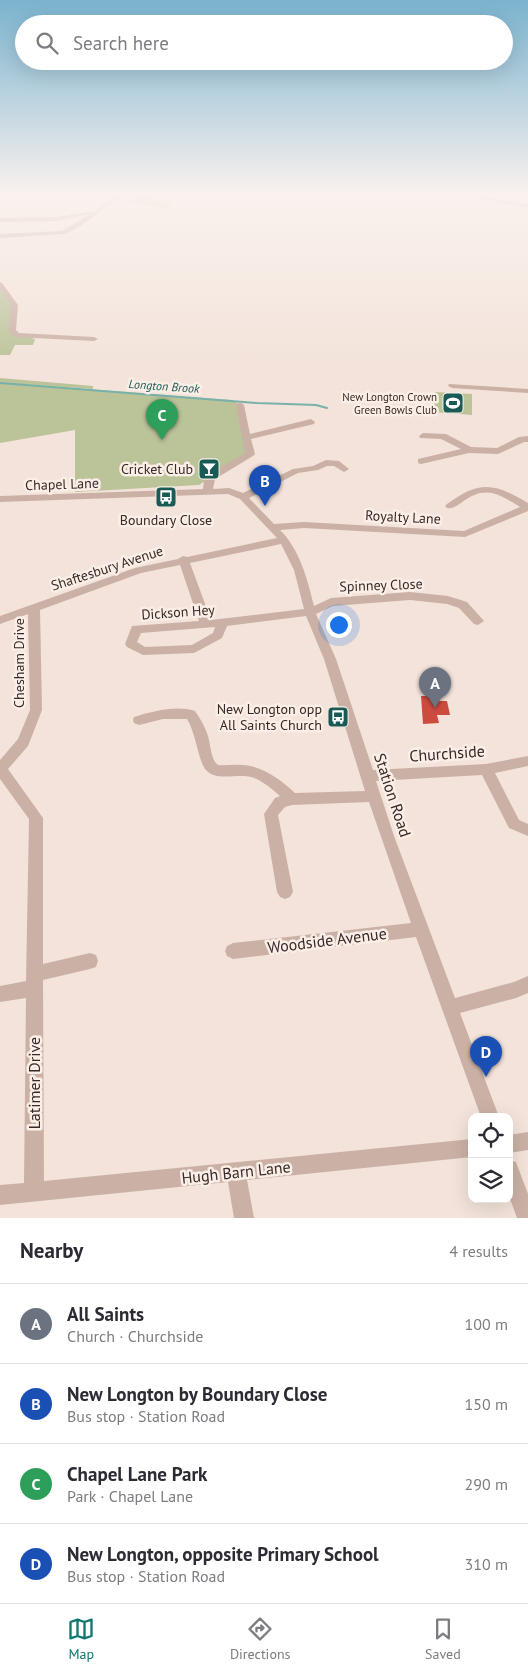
<!DOCTYPE html>
<html lang="en">
<head>
<meta charset="utf-8">
<style>
	body { margin:0; font-family:"PT Sans",sans-serif; background:#f7f7f7; color:#2b2b33 }
	.controls { position:absolute; right:15px; bottom:15px; display:grid; overflow:hidden; border-radius:10px; box-shadow:0 5px 20px #0002 }
	.controls button { width:45px; height:45px; display:grid; place-items:center; padding:0; border:0; border-bottom:1px solid #e1e1e2; background:#fff; color:#2b2b33; font:25px sans-serif }
	.you { position:absolute; left:338px; top:624px; width:18px; height:18px; margin:-12px; border:4px solid #fff; border-radius:50%; background:#1a73e8; box-shadow:0 0 0 8px #1a73e833 }
	.badge { display:grid; place-items:center; width:32px; height:32px; border-radius:50%; background:#0f766e; color:#fff; font-size:16px; font-weight:700 }
	.pin { position:absolute; translate:-50% -41px; filter:drop-shadow(0 1px 2px #0008) }
	.pin::after { content:''; position:absolute; top:26px; width:18px; height:15px; background:inherit; clip-path:polygon(0 0,100% 0,50% 100%) }
	.list { margin:0; padding:0; list-style:none }
	h2 { display:flex; justify-content:space-between; align-items:center; height:65px; margin:0; padding:0 20px; font-size:21px }
	h2 small { font-size:16px; font-weight:400; color:#7c7c81 }
	.list li { display:grid; grid-template-columns:32px 1fr auto; gap:15px; align-items:center; box-sizing:border-box; height:80px; padding:0 20px; border-top:1px solid #e1e1e2 }
	.list b { display:block; font-size:19px; white-space:nowrap }
	.list p { margin:0; font-size:16px; white-space:nowrap; color:#7c7c81 }
	.list em { font-size:16px; font-style:normal; color:#7c7c81 }
	.icon { flex:none; width:28px; height:28px; fill:none; stroke:currentColor; stroke-width:2; stroke-linecap:round; stroke-linejoin:round }
	.map { position:relative; flex:none; width:528px; height:1218px; overflow:hidden }
	.search { position:absolute; background:#fff; box-shadow:0 5px 20px #0002; left:15px; right:15px; top:15px; height:55px; display:flex; align-items:center; gap:12px; box-sizing:border-box; padding:0 18px; border-radius:28px; color:#7c7c81; font-size:19px }
	.sheet { height:385px; background:#fff }
	nav { display:flex; justify-content:space-around; align-items:center; box-sizing:border-box; height:70px; border-top:1px solid #e1e1e2; background:#fff; font-size:14px; color:#7c7c81 }
	nav a { display:grid; justify-items:center; gap:2px }
	nav .on { color:#0f766e }
	.map>svg:first-child { display:block }
	.green { fill:#bbc399 }
	.lines { fill:none; stroke-linecap:round; stroke-linejoin:round }
	.stream { stroke:#78b1aa; stroke-width:2 }
	.building { fill:#cc4b3f }
	.minor { fill:#cbb1a5; fill-rule:evenodd }
	.labels { text-anchor:middle; dominant-baseline:central; stroke-width:5; stroke-linejoin:round; paint-order:stroke }
	.far-poi-label { font-size:11px; fill:#372927; stroke:#faeee7; text-anchor:end }
	.far-water-label { font-size:12px; font-style:italic; fill:#1a5a54; stroke:#faeee7 }
	.poi-label { font-size:14px; fill:#372927; stroke:#faeee7; text-anchor:end }
	.street-label { font-size:14px; fill:#372927; stroke:#faeee7 }
	.near-street-label { font-size:16px; fill:#372927; stroke:#faeee7 }
</style>
</head>
<body>
<div class="map">
<svg width="528" height="1218" viewBox="0 0 528 1218">
	<rect width="100%" height="100%" fill="#f3e3da"/>
	<g class="green">
		<polygon points="136,196 176,200 165,208 126,202"/>
		<polygon points="0,286 12,305 10,332 35,339 33,345 15,345 10,355 0,355"/>
		<polygon points="0,378 93,386 93,389 7,383 232,400 240,405 250,452 199,485 75,492 75,430 0,443"/>
		<polygon points="435,392 472,394 472,415 433,412"/>
	</g>
	<g class="lines">
		<polyline class="stream" points="0,383 257,403 316,405 327,408"/>
	</g>
	<polygon class="building" points="421,696 430,696 431,701 447,701 450,715 437,715 439,723 423,724"/>
	<g class="lines">
		<g class="minor">
			<polygon points="115,196 122,196 79,227 65,234 0,238 0,234 62,231 90,214 57,221 0,222 0,218 57,217 95,211"/>
			<polygon points="464,196 478,196 528,204 528,208"/>
			<polygon points="0,282 2,283 18,305 16,330 19,333 94,337 98,339 94,341 14,337 8,330 11,305 0,289"/>
			<polygon points="449,384 528,389 528,393 452,388 448,386"/>
			<path d="M240 402 244 405 250 434 311 419 315 422 314 424 251 439 255 454 253 456 215 479 213 489 229 488 243 493 293 469 313 466 326 460 339 461 349 469 344 472 334 466H327L318 470 298 473 249 498 274 524 304 522 464 531 520 507C497 493 485 485 461 503 456 506 453 509 447 508L445 506 447 504C480 480 494 483 528 503V511L465 537 304 528 280 530C300 550 307 578 314 606L331 598 410 592 448 596 467 602 484 621 478 625 474 624 459 608 447 604 410 600 333 606 316 614 336 659 373 770 486 764 528 756V766L495 773 519 820 528 824V836L509 828 482 775 376 781 394 836 455 998 514 982 528 976V993L516 998 460 1013 499 1117H481L416 937 233 959 227 956 225 951 227 946 233 943 411 923 369 802 292 805 285 807 278 815 293 892 290 897 285 899 280 897 277 892 264 814 275 798 280 796C272 789 262 780 251 777 238 773 216 782 206 770 198 761 196 733 187 719H163L139 725 134 723 133 720 134 717C153 711 177 705 195 711 200 718 204 725 207 733 211 743 210 759 218 765 226 766 234 764 242 765 263 766 281 780 295 793L365 791 324 659 306 616 227 626 222 638 194 653 143 655 127 647 125 644 132 626 199 621 180 565 141 573 40 610 42 710 28 746 8 769 43 818V964L90 953 96 955 98 961 96 967 90 969 43 980 44 1181 472 1139V1157L247 1180 254 1218H234L228 1182 0 1205V1185L24 1183 26 998 0 1002V986L26 981 29 819 0 779V760L18 739 30 710 28 614 0 624V616L135 568 178 559 183 556 187 557 277 538 240 499 228 494 0 502V496L203 489 204 480 209 475 245 453 236 405ZM281 544 294 570 304 609 211 620 190 563ZM215 627 213 633 192 645 145 647 137 642 141 633Z"/>
			<polygon points="423,433 446,434 471,447 497,448 519,437 528,436 528,442 524,442 498,454 469,453 421,464 418,463 418,459 461,449 441,439 420,438 419,436"/>
			<polygon points="528,1132 528,1150 509,1153 509,1135"/>
			<polygon points="509,1160 516,1162 528,1194 528,1218 517,1218 509,1196"/>
		</g>
	</g>
	<linearGradient id="sky" x2="0" y2="1"><stop stop-color="#7bb3cf"/><stop offset="0.53" stop-color="#faf2ee"/><stop offset="1" stop-color="#faf2ee" stop-opacity="0"/></linearGradient>
	<rect width="528" height="367" fill="url(#sky)"/>
	<defs>
		<g id="stadium-square" transform="scale(1.125)"><rect x="-9" y="-9" width="18" height="18" rx="4" fill="#1a5a54" stroke="#faeee7"/><path d="M0-5a6.5 5 0 1 0 0 10a6.5 5 0 1 0 0-10ZM-3.5-1.8h7v3.6h-7Z" fill="#fff"/></g>
		<g id="bar-square" transform="scale(1.125)"><rect x="-9" y="-9" width="18" height="18" rx="4" fill="#1a5a54" stroke="#faeee7"/><path d="M-6-5H6L.8 .8V4.5H3.5V6h-7V4.5H-.8V.8Z" fill="#fff"/></g>
		<g id="bus-square" transform="scale(1.125)"><rect x="-9" y="-9" width="18" height="18" rx="4" fill="#1a5a54" stroke="#faeee7"/><path d="M-5-6H5V4H4V6H2V4H-2V6H-4V4H-5ZM-3.5-4V0h7V-4ZM-3.5 1.2v1.5H-2V1.2ZM2 1.2v1.5H3.5V1.2Z" fill="#fff"/></g>
	</defs>
	<g fill-rule="evenodd">
		<use href="#stadium-square" x="453" y="403"/>
		<use href="#bar-square" x="209" y="469"/>
		<use href="#bus-square" x="166" y="497"/>
		<use href="#bus-square" x="338" y="717"/>
	</g>
	<g class="labels">
		<g class="far-poi-label">
			<text x="437" y="397">New Longton Crown<tspan x="437" dy="13">Green Bowls Club</tspan></text>
		</g>
		<g class="far-water-label">
			<text transform="translate(164 386) rotate(4)">Longton Brook</text>
		</g>
		<g class="poi-label">
			<text x="193" y="469">Cricket Club</text>
			<text x="166" y="520" text-anchor="middle">Boundary Close</text>
			<text x="322" y="709">New Longton opp<tspan x="322" dy="16">All Saints Church</tspan></text>
		</g>
		<g class="street-label">
			<text transform="translate(62 484) rotate(-2)">Chapel Lane</text>
			<text transform="translate(403 517) rotate(3)">Royalty Lane</text>
			<text transform="translate(107 568) rotate(-18)">Shaftesbury Avenue</text>
			<text transform="translate(381 585) rotate(-2)">Spinney Close</text>
			<text transform="translate(178 612) rotate(-4)">Dickson Hey</text>
			<text transform="translate(19 663) rotate(-90)">Chesham Drive</text>
		</g>
		<g class="near-street-label">
			<text transform="translate(447 753) rotate(-4)">Churchside</text>
			<text transform="translate(393 795) rotate(72)">Station Road</text>
			<text transform="translate(327 940) rotate(-7)">Woodside Avenue</text>
			<text transform="translate(34 1083) rotate(-90)">Latimer Drive</text>
			<text transform="translate(236 1172) rotate(-6)">Hugh Barn Lane</text>
		</g>
	</g>
</svg>
<div class="controls">
<button><svg class="icon" aria-label="locate" viewBox="0 0 24 24"><circle cx="12" cy="12" r="6"/><path d="M12 2v4M12 18v4M2 12h4M18 12h4"/></svg></button>
<button><svg class="icon" aria-label="layers" viewBox="0 0 24 24"><path d="M12 4l9 5-9 5-9-5zM3 14l9 5 9-5"/></svg></button>
</div>
<div class="you"></div>
<div class="pin badge" style="left:435px;top:708px;background:#6b7280">A</div>
<div class="pin badge" style="left:265px;top:506px;background:#1a4fb4">B</div>
<div class="pin badge" style="left:162px;top:440px;background:#2e9e5b">C</div>
<div class="pin badge" style="left:486px;top:1077px;background:#1a4fb4">D</div>
<div class="search"><svg class="icon" aria-label="search" viewBox="0 0 24 24"><circle cx="10" cy="10" r="6"/><path d="M15 15l6 6"/></svg>Search here</div>
</div>
<section class="sheet">
<h2>Nearby<small>4 results</small></h2>
<ul class="list">
<li><span class="badge" style="background:#6b7280">A</span><div><b>All Saints</b><p>Church · Churchside</p></div><em>100 m</em></li>
<li><span class="badge" style="background:#1a4fb4">B</span><div><b>New Longton by Boundary Close</b><p>Bus stop · Station Road</p></div><em>150 m</em></li>
<li><span class="badge" style="background:#2e9e5b">C</span><div><b>Chapel Lane Park</b><p>Park · Chapel Lane</p></div><em>290 m</em></li>
<li><span class="badge" style="background:#1a4fb4">D</span><div><b>New Longton, opposite Primary School</b><p>Bus stop · Station Road</p></div><em>310 m</em></li>
</ul>
</section>
<nav>
<a class="on"><svg class="icon" aria-label="map" viewBox="0 0 24 24"><path d="M3 6l6-2 6 2 6-2v14l-6 2-6-2-6 2zM9 4v14M15 6v14"/></svg>Map</a>
<a><svg class="icon" aria-label="directions" viewBox="0 0 24 24"><path d="M12 3l9 9-9 9-9-9zM9 14v-3h6M13 9l2 2-2 2"/></svg>Directions</a>
<a><svg class="icon" aria-label="saved" viewBox="0 0 24 24"><path d="M7 4h10v16l-5-4-5 4z"/></svg>Saved</a>
</nav>
</body>
</html>
